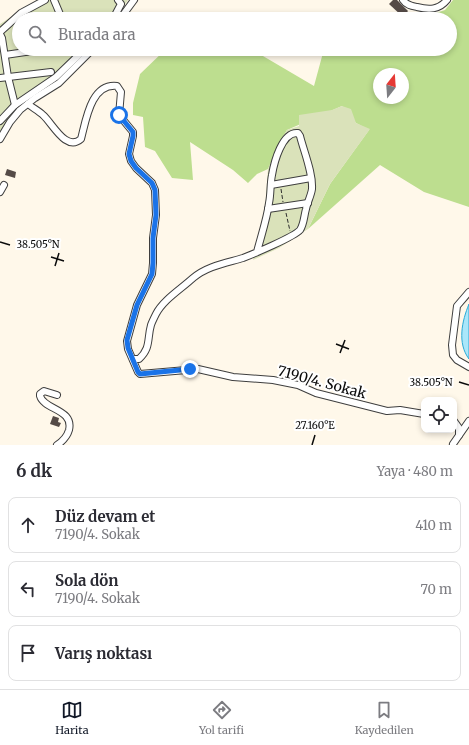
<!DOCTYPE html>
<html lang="tr">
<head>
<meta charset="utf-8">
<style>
	body { margin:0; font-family:Merriweather,serif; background:#f7f7f7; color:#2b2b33 }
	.controls { position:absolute; right:12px; bottom:12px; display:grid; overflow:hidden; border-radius:8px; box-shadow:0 2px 6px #0003 }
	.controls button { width:36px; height:36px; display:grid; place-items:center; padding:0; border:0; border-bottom:1px solid #e1e1e2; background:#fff; color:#2b2b33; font:20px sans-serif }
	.compass { position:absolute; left:373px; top:68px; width:36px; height:36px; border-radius:50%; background:#fff; box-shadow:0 2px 6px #0003; rotate:17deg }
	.stop { position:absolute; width:12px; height:12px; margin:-9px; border:3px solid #1a73e8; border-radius:50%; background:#fff }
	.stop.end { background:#1a73e8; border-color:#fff; box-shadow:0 1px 4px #0008 }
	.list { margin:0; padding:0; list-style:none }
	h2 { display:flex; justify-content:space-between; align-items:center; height:52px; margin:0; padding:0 16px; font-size:17px }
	h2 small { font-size:13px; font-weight:400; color:#7c7c81 }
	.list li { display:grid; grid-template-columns:26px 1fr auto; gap:12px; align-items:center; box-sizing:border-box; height:56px; margin:0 8px 8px; padding:0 8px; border:1px solid #e1e1e2; border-radius:8px }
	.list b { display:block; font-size:15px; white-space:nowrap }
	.list p { margin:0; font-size:13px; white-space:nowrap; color:#7c7c81 }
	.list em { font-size:13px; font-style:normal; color:#7c7c81 }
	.icon { flex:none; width:22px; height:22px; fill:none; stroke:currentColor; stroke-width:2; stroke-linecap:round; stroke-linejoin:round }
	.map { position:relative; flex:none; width:469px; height:445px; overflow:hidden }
	.search { position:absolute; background:#fff; box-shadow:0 2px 6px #0003; left:12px; right:12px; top:12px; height:44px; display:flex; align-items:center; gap:10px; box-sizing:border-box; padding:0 14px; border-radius:22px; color:#7c7c81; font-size:15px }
	.sheet { height:244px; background:#fff }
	nav { display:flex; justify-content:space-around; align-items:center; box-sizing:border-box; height:56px; border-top:1px solid #e1e1e2; background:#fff; font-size:11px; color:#7c7c81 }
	nav a { display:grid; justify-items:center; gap:2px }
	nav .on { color:#111827 }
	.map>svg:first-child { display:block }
	.forest { fill:#bdde8f; fill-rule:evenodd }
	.cemetery { fill:#dae2ba }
	.water { fill:#aae7fa; stroke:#2ca9d6 }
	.building { fill:#554b47 }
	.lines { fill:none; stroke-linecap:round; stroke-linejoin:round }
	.minor-casing { stroke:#3e3e3e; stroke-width:8 }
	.path { stroke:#2d2d2d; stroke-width:1; stroke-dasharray:4 2; stroke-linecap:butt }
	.minor { stroke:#fff; stroke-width:6 }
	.route { stroke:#1a73e8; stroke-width:5 }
	.ticks { fill:none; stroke:#0b0b0b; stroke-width:1.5 }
	.labels { text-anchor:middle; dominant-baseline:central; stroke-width:4; stroke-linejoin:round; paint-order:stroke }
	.street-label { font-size:14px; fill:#0b0b0b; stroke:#fff }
	.ticks-label { font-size:10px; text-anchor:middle; fill:#0b0b0b; stroke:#fff; stroke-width:4; stroke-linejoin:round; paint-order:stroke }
</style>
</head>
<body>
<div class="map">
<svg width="469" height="445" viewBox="0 0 469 445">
	<rect width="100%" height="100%" fill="#fff8ea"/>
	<g class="forest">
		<path d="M453 0H469V207L424 192 380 165 308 229 330 184 369 130 356 123 342 106 287 130 281 140 268 169 257 174 248 183 233 170 190 142 193 180 172 178 155 151 145 147 143 117 133 115V103L140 74 166 49H251L314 86 324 49H450V19H417L445 10ZM379 74H403V98H379Z"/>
		<polygon points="334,13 379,19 333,19"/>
	</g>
	<g class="cemetery">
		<polygon points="37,0 128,0 115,19 19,19 19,49 88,49 53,83 26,100 12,115 0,132 0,24"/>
		<polygon points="342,106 351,109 356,123 370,129 330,184 308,229 279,248 253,260 265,210 268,169 281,140 287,130 299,126 299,115 332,110"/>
	</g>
	<path class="water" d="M469 304V359C457 343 462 321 469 304Z"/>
	<g class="building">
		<polygon points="393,0 397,0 408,11 403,17 389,4"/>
		<polygon points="7,169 16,172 15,178 5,175"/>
		<polygon points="53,416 59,418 58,422 61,423 59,427 50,424"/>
	</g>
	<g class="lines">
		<g class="minor-casing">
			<g id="minor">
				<polyline points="54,0 62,19"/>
				<path d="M403 0C406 5 412 6 417 7 429 10 439 10 447 0"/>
				<polyline points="113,19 121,4 118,0"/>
				<polyline points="120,19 134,0"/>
				<polyline points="0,32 21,13 45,0"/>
				<polyline points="0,34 2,38 8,77 15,105"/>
				<polyline points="5,55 46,49"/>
				<polyline points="0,78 51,72"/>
				<path d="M28 104C33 108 39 111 43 115 53 124 66 152 81 139 86 120 91 83 117 86L121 92 119 115 133 132V136L129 154 131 161 136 168 152 183 155 190 156 215 153 238V263L152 274 137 305 127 341 128 349 138 372 140 374 198 369 233 377 273 380 298 385 316 393 387 411 400 410 424 414"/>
				<polyline points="0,121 15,105 56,77 85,49"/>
				<polyline points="0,139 10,122 20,110 35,98 59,83 93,49"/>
				<polyline points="271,185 311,178"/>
				<polyline points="0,192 4,185"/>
				<polyline points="268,209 308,203"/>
				<polyline points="469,292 457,306 452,345 453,355 457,360 469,367"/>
				<path d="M133 359H139C151 348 147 339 151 325 152 322 154 318 156 314 163 300 181 289 193 278 207 266 226 263 243 258 253 254 294 237 300 230 304 224 304 216 306 209 307 203 311 196 312 189 313 173 304 152 300 136L298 133C282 131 274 163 272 175 270 184 271 194 269 203 267 219 261 236 257 252"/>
				<polyline points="454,421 459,428 459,435"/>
				<polyline points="453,444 469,421"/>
				<path d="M57 445C63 441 67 437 69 430 74 409 44 410 40 396V394L44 391 57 395"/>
			</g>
		</g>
		<g class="path">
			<polyline points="281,189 283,202"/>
			<polyline points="286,213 290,231"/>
		</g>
		<use href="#minor" class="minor"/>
	</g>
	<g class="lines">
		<polyline class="route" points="119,115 133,132 133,136 129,154 131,161 136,168 152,183 155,190 156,215 153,238 153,263 152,274 137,305 127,340 128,348 138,372 140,374 190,369"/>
	</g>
	<path class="ticks" d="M0 242 10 245M51 257 64 261M55 266 59 253M336 344 349 349M340 353 345 340M459 382 469 385M312 445 315 435"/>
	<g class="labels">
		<g class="street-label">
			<text transform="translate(322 382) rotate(15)">7190/4. Sokak</text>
		</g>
	</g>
	<g class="ticks-label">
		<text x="38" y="248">38.505°N</text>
		<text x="431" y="386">38.505°N</text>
		<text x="315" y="429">27.160°E</text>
	</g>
</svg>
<div class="controls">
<button><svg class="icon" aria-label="locate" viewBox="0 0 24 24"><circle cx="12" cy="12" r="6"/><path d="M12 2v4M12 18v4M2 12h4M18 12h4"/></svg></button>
</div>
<svg class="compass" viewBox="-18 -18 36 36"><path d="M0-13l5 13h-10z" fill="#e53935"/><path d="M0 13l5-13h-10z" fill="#7c7c81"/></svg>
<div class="stop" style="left:119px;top:115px"></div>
<div class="stop end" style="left:190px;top:369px"></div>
<div class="search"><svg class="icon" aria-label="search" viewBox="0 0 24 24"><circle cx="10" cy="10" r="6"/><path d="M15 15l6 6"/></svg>Burada ara</div>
</div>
<section class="sheet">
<h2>6 dk<small>Yaya · 480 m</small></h2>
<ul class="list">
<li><svg class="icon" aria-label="ahead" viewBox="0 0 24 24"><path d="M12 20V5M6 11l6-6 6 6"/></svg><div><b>Düz devam et</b><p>7190/4. Sokak</p></div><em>410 m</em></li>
<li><svg class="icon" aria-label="left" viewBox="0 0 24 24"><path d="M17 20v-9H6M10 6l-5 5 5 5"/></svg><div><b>Sola dön</b><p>7190/4. Sokak</p></div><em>70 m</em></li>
<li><svg class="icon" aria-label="arrive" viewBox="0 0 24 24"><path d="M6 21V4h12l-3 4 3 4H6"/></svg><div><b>Varış noktası</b></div></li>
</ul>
</section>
<nav>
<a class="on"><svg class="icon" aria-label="map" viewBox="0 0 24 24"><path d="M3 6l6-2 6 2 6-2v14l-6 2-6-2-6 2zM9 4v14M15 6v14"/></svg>Harita</a>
<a><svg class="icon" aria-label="directions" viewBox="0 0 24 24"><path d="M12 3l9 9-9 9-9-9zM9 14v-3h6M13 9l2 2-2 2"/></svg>Yol tarifi</a>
<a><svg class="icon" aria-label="saved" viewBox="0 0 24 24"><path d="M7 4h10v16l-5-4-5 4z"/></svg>Kaydedilen</a>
</nav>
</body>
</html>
